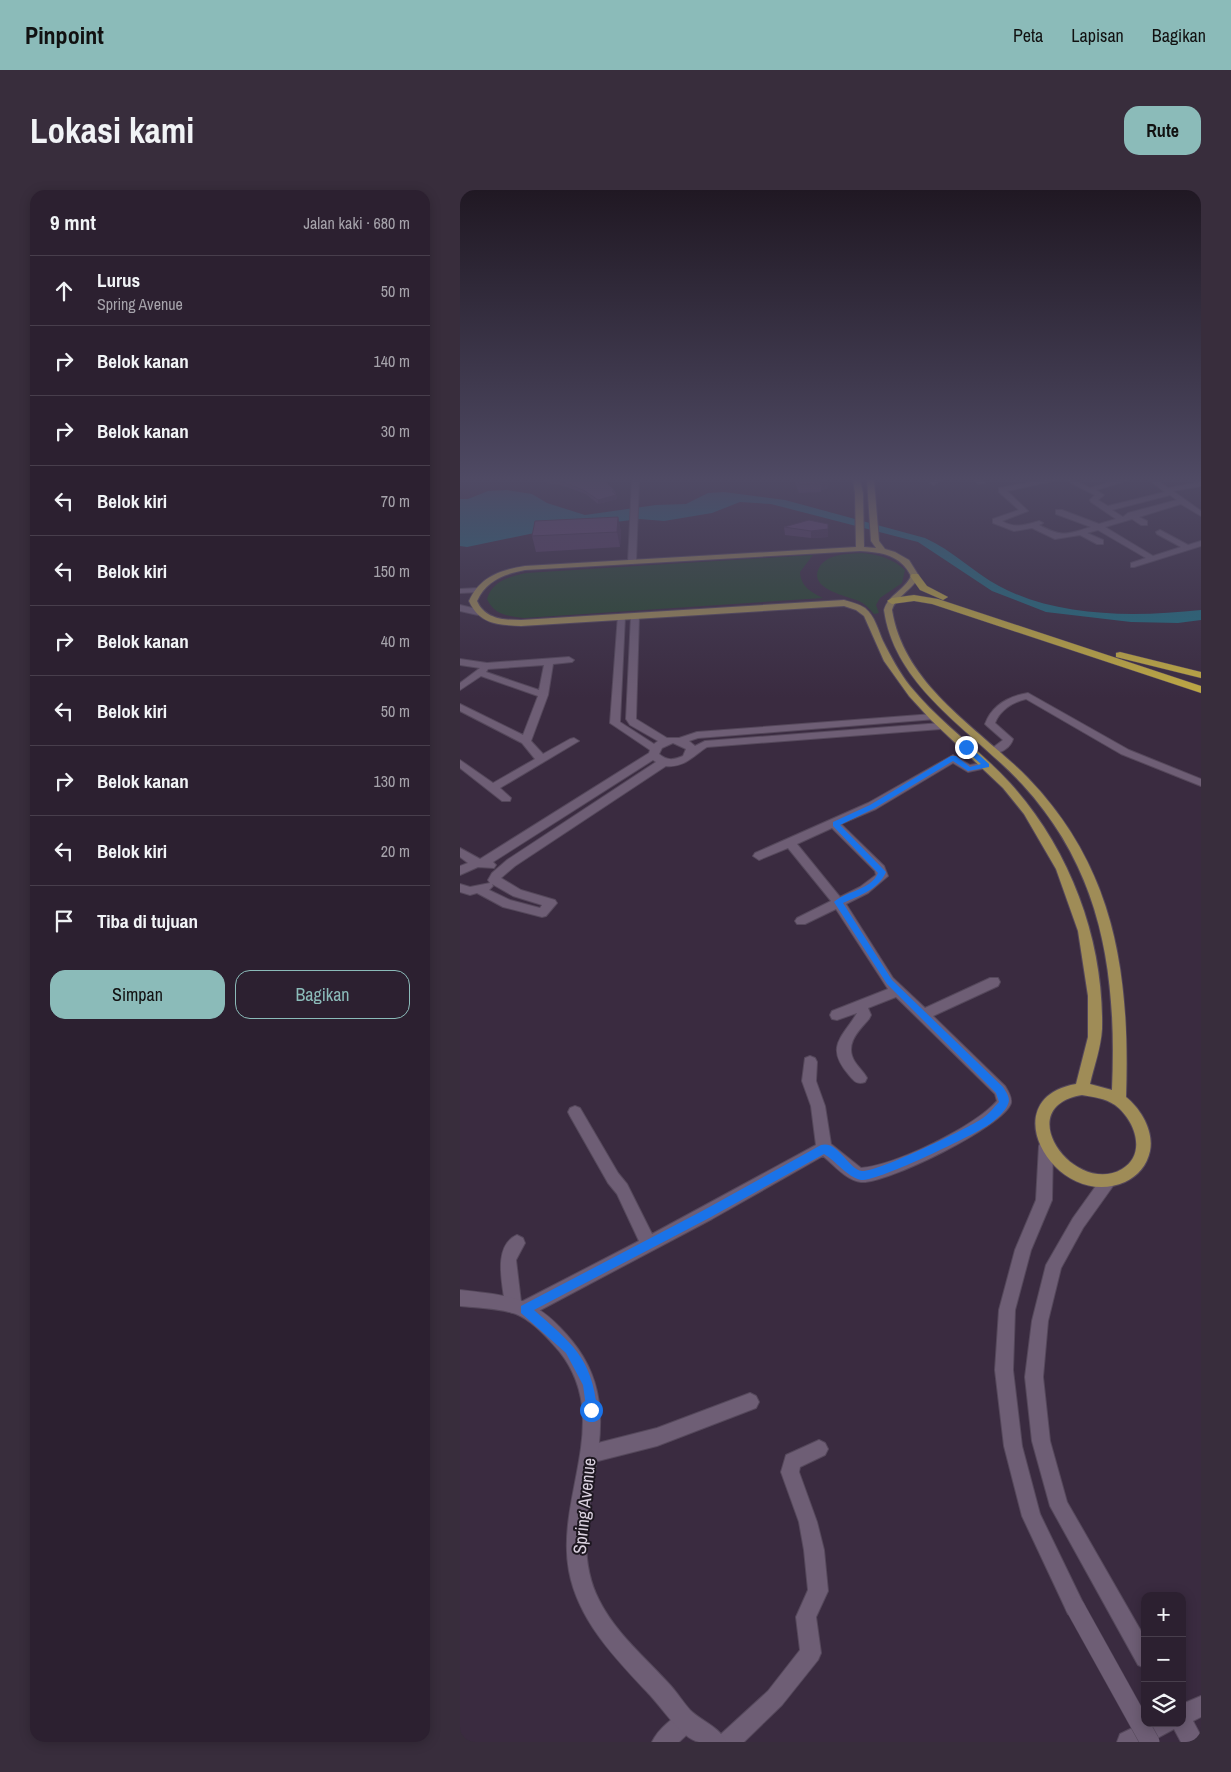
<!DOCTYPE html>
<html lang="id">
<head>
<meta charset="utf-8">
<style>
	body { margin:0; font-family:"Archivo Narrow",sans-serif; background:#382d3c; color:#f1f3f6 }
	.controls { position:absolute; right:15px; bottom:15px; display:grid; overflow:hidden; border-radius:10px; box-shadow:0 2px 12px #0003 }
	.controls button { width:45px; height:45px; display:grid; place-items:center; padding:0; border:0; border-bottom:1px solid #483e4c; background:#2c2030; color:#f1f3f6; font:25px sans-serif }
	.stop { position:absolute; width:15px; height:15px; margin:-11px; border:4px solid #1a73e8; border-radius:50%; background:#fff }
	.stop.end { background:#1a73e8; border-color:#fff; box-shadow:0 1px 5px #0008 }
	.list { margin:0; padding:0; list-style:none }
	h2 { display:flex; justify-content:space-between; align-items:center; height:65px; margin:0; padding:0 20px; font-size:21px }
	h2 small { font-size:16px; font-weight:400; color:#a6a3ab }
	.list li { display:grid; grid-template-columns:32px 1fr auto; gap:15px; align-items:center; box-sizing:border-box; height:70px; padding:0 20px; border-top:1px solid #483e4c }
	.list b { display:block; font-size:19px; white-space:nowrap }
	.list p { margin:0; font-size:16px; white-space:nowrap; color:#a6a3ab }
	.list em { font-size:16px; font-style:normal; color:#a6a3ab }
	.actions { display:flex; gap:10px; padding:15px 20px }
	.actions a { flex:1; padding:11px 0; border:1px solid #8bbbb9; border-radius:15px; text-align:center; font-size:18px; color:#8bbbb9 }
	.actions .main { background:#8bbbb9; color:#111 }
	.icon { flex:none; width:28px; height:28px; fill:none; stroke:currentColor; stroke-width:2; stroke-linecap:round; stroke-linejoin:round }
	.map { position:relative; flex:none; width:741px; height:1552px; overflow:hidden; border-radius:15px }
	header { display:flex; align-items:center; gap:30px; box-sizing:border-box; height:70px; padding:0 25px; background:#8bbbb9; color:#111 }
	header strong { font-size:24px }
	nav { display:flex; gap:28px; margin-inline-start:auto; font-size:18px }
	.intro { display:flex; align-items:center; justify-content:space-between; box-sizing:border-box; height:120px; padding:0 30px }
	h1 { margin:0; font-size:35px }
	.button { padding:12px 22px; border-radius:15px; background:#8bbbb9; color:#111; font-size:18px; font-weight:700 }
	main { display:flex; gap:30px; padding:0 30px }
	aside { flex:1; background:#2c2030; border-radius:15px; box-shadow:0 2px 12px #0003 }
	.map>svg:first-child { display:block }
	.green { fill:#27462e }
	.water { fill:#1f6d7f }
	.lines { fill:none; stroke-linecap:round; stroke-linejoin:round }
	.minor-casing { stroke:#55485b; stroke-width:2 }
	.tertiary-casing { stroke:#55485b; stroke-width:2 }
	.primary-casing { stroke:#55485b; stroke-width:2 }
	.motorway-casing { stroke:#55485b; stroke-width:1 }
	.minor { fill:#6e5e75; fill-rule:evenodd }
	.tertiary { fill:#6e5e75; fill-rule:evenodd }
	.primary { fill:#9f8c57; fill-rule:evenodd }
	.motorway { fill:#c0aa43; fill-rule:evenodd }
	.tertiary-bridge-casing { stroke:#55485b; stroke-width:20; stroke-linecap:butt }
	.tertiary-bridge { stroke:#6e5e75; stroke-width:19 }
	.wall { fill:#553b60 }
	.shaded-wall { fill:#45304e }
	.building { fill:#634570; stroke:#45304e }
	.route { fill:#1a73e8 }
	.labels { text-anchor:middle; dominant-baseline:central; stroke-width:4; stroke-linejoin:round; paint-order:stroke }
	.near-street-label { font-size:18px; fill:#dad1df; stroke:#1d1720 }
</style>
</head>
<body>
<header>
<strong>Pinpoint</strong>
<nav><a>Peta</a><a>Lapisan</a><a>Bagikan</a></nav>
</header>
<div class="intro"><h1>Lokasi kami</h1><a class="button">Rute</a></div>
<main>
<aside>
<h2>9 mnt<small>Jalan kaki · 680 m</small></h2>
<ul class="list">
<li><svg class="icon" aria-label="ahead" viewBox="0 0 24 24"><path d="M12 20V5M6 11l6-6 6 6"/></svg><div><b>Lurus</b><p>Spring Avenue</p></div><em>50 m</em></li>
<li><svg class="icon" aria-label="right" viewBox="0 0 24 24"><path d="M7 20v-9h11M14 6l5 5-5 5"/></svg><div><b>Belok kanan</b></div><em>140 m</em></li>
<li><svg class="icon" aria-label="right" viewBox="0 0 24 24"><path d="M7 20v-9h11M14 6l5 5-5 5"/></svg><div><b>Belok kanan</b></div><em>30 m</em></li>
<li><svg class="icon" aria-label="left" viewBox="0 0 24 24"><path d="M17 20v-9H6M10 6l-5 5 5 5"/></svg><div><b>Belok kiri</b></div><em>70 m</em></li>
<li><svg class="icon" aria-label="left" viewBox="0 0 24 24"><path d="M17 20v-9H6M10 6l-5 5 5 5"/></svg><div><b>Belok kiri</b></div><em>150 m</em></li>
<li><svg class="icon" aria-label="right" viewBox="0 0 24 24"><path d="M7 20v-9h11M14 6l5 5-5 5"/></svg><div><b>Belok kanan</b></div><em>40 m</em></li>
<li><svg class="icon" aria-label="left" viewBox="0 0 24 24"><path d="M17 20v-9H6M10 6l-5 5 5 5"/></svg><div><b>Belok kiri</b></div><em>50 m</em></li>
<li><svg class="icon" aria-label="right" viewBox="0 0 24 24"><path d="M7 20v-9h11M14 6l5 5-5 5"/></svg><div><b>Belok kanan</b></div><em>130 m</em></li>
<li><svg class="icon" aria-label="left" viewBox="0 0 24 24"><path d="M17 20v-9H6M10 6l-5 5 5 5"/></svg><div><b>Belok kiri</b></div><em>20 m</em></li>
<li><svg class="icon" aria-label="arrive" viewBox="0 0 24 24"><path d="M6 21V4h12l-3 4 3 4H6"/></svg><div><b>Tiba di tujuan</b></div></li>
</ul>
<div class="actions"><a class="main">Simpan</a><a>Bagikan</a></div>
</aside>
<div class="map">
<svg width="741" height="1552" viewBox="0 0 741 1552">
	<rect width="100%" height="100%" fill="#3a2b40"/>
	<g class="green">
		<path d="M402 363C419 365 432 368 445 380L442 393 420 408 416 415 419 423 414 424C410 419 405 414 399 411 387 406 348 399 359 378 367 363 388 364 402 363Z"/>
		<path d="M353 365 340 382C341 397 351 402 363 408L64 428C48 426 34 425 27 409 32 391 49 387 66 383Z"/>
	</g>
	<path class="water" d="M47 300 72 304 87 313 125 325 196 315 226 314 248 303 264 302 325 310 465 348C492 360 513 382 539 396 598 428 676 427 741 420V430L718 433 671 432 586 422 532 401 458 352 311 314 280 312 252 323 204 331 180 329 89 340 7 357 0 356V309H8L28 301Z"/>
	<g class="lines">
		<g class="minor-casing">
			<g id="minor">
				<polygon points="172,290 179,290 176,372 172,374 168,372"/>
				<polygon points="473,290 481,290 474,295 470,293"/>
				<polygon points="515,290 522,290 525,293 519,294"/>
				<path d="M583 290H598L547 301 568 321 542 331C555 339 565 335 579 331L583 333 579 335C603 348 607 344 631 337L596 324V320H602L639 334 656 329 631 312 630 310 635 305 605 290H614L630 298 657 290H669L636 300 644 305 638 310 648 316 705 302 689 290H697L708 298 741 292V296L713 301 741 321V326L721 314 679 327 687 331V335H681L672 329 645 337 693 366 721 357 697 344 696 342 700 340 728 355 741 351V356L674 377H671V373L686 368 638 340 627 343 643 350V354H637L620 345 595 349 572 338 554 341 533 333V329L559 320 539 302V298ZM710 305 717 310 668 323 663 327 652 320Z"/>
				<path d="M175 423 179 426 176 529 207 548H219L237 542 473 524 476 525V529L238 548 229 551 235 556 245 551 481 533 486 536 481 539 247 557C233 566 224 578 206 576L55 676 41 688 61 700 95 710 97 713 86 726 82 727 43 717 17 703 10 705 0 702V694L10 697 30 693 28 690 32 683 47 670 196 572 193 570 33 672 36 675 34 678 18 677 0 685V676L8 673 0 667V658L20 669 189 563 190 560 150 533 158 425 165 427 160 532 194 554 198 551 170 535 166 529 171 426ZM213 553 226 559 223 566C214 570 207 571 199 564L202 558ZM32 694 53 706 82 715 80 718 50 710 29 700 33 696Z"/>
				<path d="M109 467 114 470 112 472 93 474 88 505 71 551 83 564 110 549 114 548 119 551 40 598 51 608 50 611H42L0 578V570L33 593 75 569 62 553 0 521V514L63 545 78 506 21 486 0 500V493L20 478 0 475V469L27 473ZM84 475 79 500 26 482 28 479Z"/>
				<path d="M568 503 669 560 741 589V596L661 564 566 509C553 512 540 520 535 533L553 549C551 557 540 565 531 563V559L543 550 527 536 525 534C532 515 549 506 568 503Z"/>
				<path d="M493 565 510 575 527 572 532 575 531 577 508 582 493 573 416 619 381 634 424 676 428 686 408 703 386 714 433 788 465 818 530 788H538L540 792 538 796 473 826 545 896C548 901 552 907 551 913 545 936 424 995 401 992 386 990 374 975 363 966L252 1029 71 1125 65 1127 59 1125 58 1121 53 1123 47 1121 45 1115C43 1095 32 1056 57 1045L63 1048 65 1053 56 1070 61 1112 179 1051 157 1004 148 993 110 926 108 922 110 918 115 916 120 918 158 983 167 994 192 1044 356 955 351 916 342 891 345 868 350 866 355 868 357 872 356 891 365 916 371 954 401 978C436 975 514 937 537 911L535 904 436 807 408 818 411 825 409 829C398 841 384 855 395 872 398 877 404 882 407 888L405 892C397 895 394 891 389 885 364 856 383 847 397 823L377 830 372 829 370 825 372 821 428 799 376 719 345 734H337L335 731 337 728 371 711 328 658 299 670 293 666 295 663 408 613ZM372 638 415 681 416 685 400 697 380 707 337 654Z"/>
				<polygon points="290,1203 296,1206 299,1212 296,1218 197,1256 130,1273 124,1270 121,1264 124,1258 130,1255 197,1238"/>
				<polygon points="359,1250 365,1253 368,1259 365,1265 340,1277 339,1282 357,1332 364,1360 368,1401 356,1427 361,1463 358,1470 322,1515 284,1552 258,1552 261,1544 308,1501 340,1460 336,1427 348,1400 344,1360 339,1332 321,1282 326,1265"/>
				<path d="M227 1520 234 1524 238 1531 234 1538 219 1552H192C198 1539 214 1526 227 1520Z"/>
			</g>
		</g>
		<g class="tertiary-casing">
			<g id="tertiary">
				<polygon points="19,398 19,402 0,403 0,399"/>
				<polygon points="0,415 21,420 22,422 18,425 0,421"/>
				<polygon points="586,949 591,951 593,956 592,1010 571,1060 555,1120 553,1180 562,1256 580,1324 625,1417 622,1424 615,1427 608,1424 562,1326 544,1256 535,1180 539,1120 555,1060 576,1010 579,956 581,951"/>
				<polygon points="648,984 653,986 655,991 653,996 623,1038 601,1078 588,1131 583,1187 590,1251 607,1312 685,1448 685,1478 678,1475 590,1316 572,1251 565,1187 572,1131 586,1075 613,1028 643,986"/>
				<path d="M0 1100C53 1106 76 1107 112 1151 181 1235 96 1325 139 1410 156 1444 186 1468 211 1496 218 1504 223 1512 230 1520 241 1531 260 1537 266 1552 257 1552 248 1552 239 1552 222 1549 200 1515 188 1503 155 1468 118 1430 109 1381 95 1306 154 1230 99 1161 89 1149 71 1130 56 1124 39 1118 18 1118 0 1116Z"/>
				<polygon points="741,1506 741,1527 733,1531 741,1546 741,1552 721,1552 714,1539 690,1552 657,1552 660,1544 685,1532 722,1533 722,1514"/>
			</g>
		</g>
		<g class="primary-casing">
			<path id="primary" d="M393 290H400L403 303 404 357 416 358 411 351 407 290H414L419 351 425 359 435 362 449 370 459 386C453 400 436 406 432 420 444 496 519 538 568 588 656 679 670 786 666 907 681 919 694 941 690 961 687 975 678 986 665 992 597 1022 530 909 616 894L628 847V806L618 741 596 679 564 624 543 598 471 530 449 506 424 471 404 426 396 420 384 416 61 436C38 435 19 434 9 411 20 387 40 380 65 376L396 357 395 303ZM400 361C421 362 441 365 451 386 445 400 428 405 424 420 435 498 513 541 562 594 643 682 657 785 652 900L630 894C634 876 641 858 642 839 644 750 610 659 550 593 519 559 480 533 450 496 439 482 431 467 423 451 418 440 415 426 405 418 399 414 391 412 384 410L61 430C43 430 25 429 17 411 26 391 44 384 65 380ZM622 905C633 907 645 908 655 915 674 929 688 963 662 979 615 1007 549 917 622 905Z"/>
		</g>
		<g class="motorway-casing">
			<g id="motorway">
				<polygon points="452,384 458,384 467,396 488,407 483,410 460,400 450,386"/>
				<polygon points="454,405 478,409 741,496 741,503 472,414 454,411 432,414 427,411 432,408"/>
				<polygon points="660,462 741,482 741,488 656,467 656,463"/>
			</g>
		</g>
		<use href="#minor" class="minor"/>
		<use href="#tertiary" class="tertiary"/>
		<use href="#primary" class="primary"/>
		<use href="#motorway" class="motorway"/>
		<g class="tertiary-bridge-casing">
			<polyline id="tertiary-bridge" points="615,1417 690,1552"/>
		</g>
		<use href="#tertiary-bridge" class="tertiary-bridge"/>
	</g>
	<g class="wall">
		<polygon points="86,290 149,290 146,292 155,301 157,309 138,314 126,304 104,296 87,293"/>
		<polygon points="334,290 368,290 368,298 361,300 361,302 339,303"/>
		<polygon points="158,327 161,342 160,357 76,362 72,346"/>
		<polygon points="368,334 368,347 351,348 325,345 324,337"/>
	</g>
	<g class="shaded-wall">
		<polygon points="366,290 368,290 368,298 361,300 360,291"/>
		<polygon points="156,305 157,309 138,314 138,310"/>
		<polygon points="158,327 161,342 160,357 157,342"/>
		<polygon points="368,339 368,347 351,348 351,341"/>
	</g>
	<g class="building">
		<polygon points="92,290 144,290 155,301 152,301 156,305 138,310 125,301 104,292"/>
		<polygon points="337,290 366,290 360,291 361,293 339,294"/>
		<polygon points="158,327 157,342 72,346 75,331"/>
		<polygon points="349,330 368,334 368,339 351,341 324,337"/>
	</g>
	<linearGradient id="sky" x2="0" y2="1"><stop stop-color="#201823"/><stop offset="0.57" stop-color="#4f4a64"/><stop offset="1" stop-color="#4f4a64" stop-opacity="0"/></linearGradient>
	<rect width="741" height="508" fill="url(#sky)"/>
	<path class="route" d="M504 556H509L529 574V577L508 581 493 571 415 618 380 635 426 682C419 699 399 706 383 713L432 790 543 897C546 902 551 908 548 914 546 921 535 930 530 934 514 945 417 992 401 990 387 987 376 971 364 964L251 1027 74 1120C111 1153 132 1167 137 1220L135 1224H127L123 1195 106 1163 61 1123V1116L244 1020 361 955C378 950 388 979 402 981 418 982 507 939 523 928 529 924 534 917 539 912L536 903 427 794 374 712C386 701 411 700 418 683L373 636V632L410 615 491 566H496L510 577 521 574 504 559Z"/>
	<g class="labels">
		<g class="near-street-label">
			<text transform="translate(124 1316) rotate(-84)">Spring Avenue</text>
		</g>
	</g>
</svg>
<div class="controls">
<button>+</button>
<button>−</button>
<button><svg class="icon" aria-label="layers" viewBox="0 0 24 24"><path d="M12 4l9 5-9 5-9-5zM3 14l9 5 9-5"/></svg></button>
</div>
<div class="stop" style="left:131px;top:1220px"></div>
<div class="stop end" style="left:506px;top:557px"></div>
</div>
</main>
</body>
</html>
